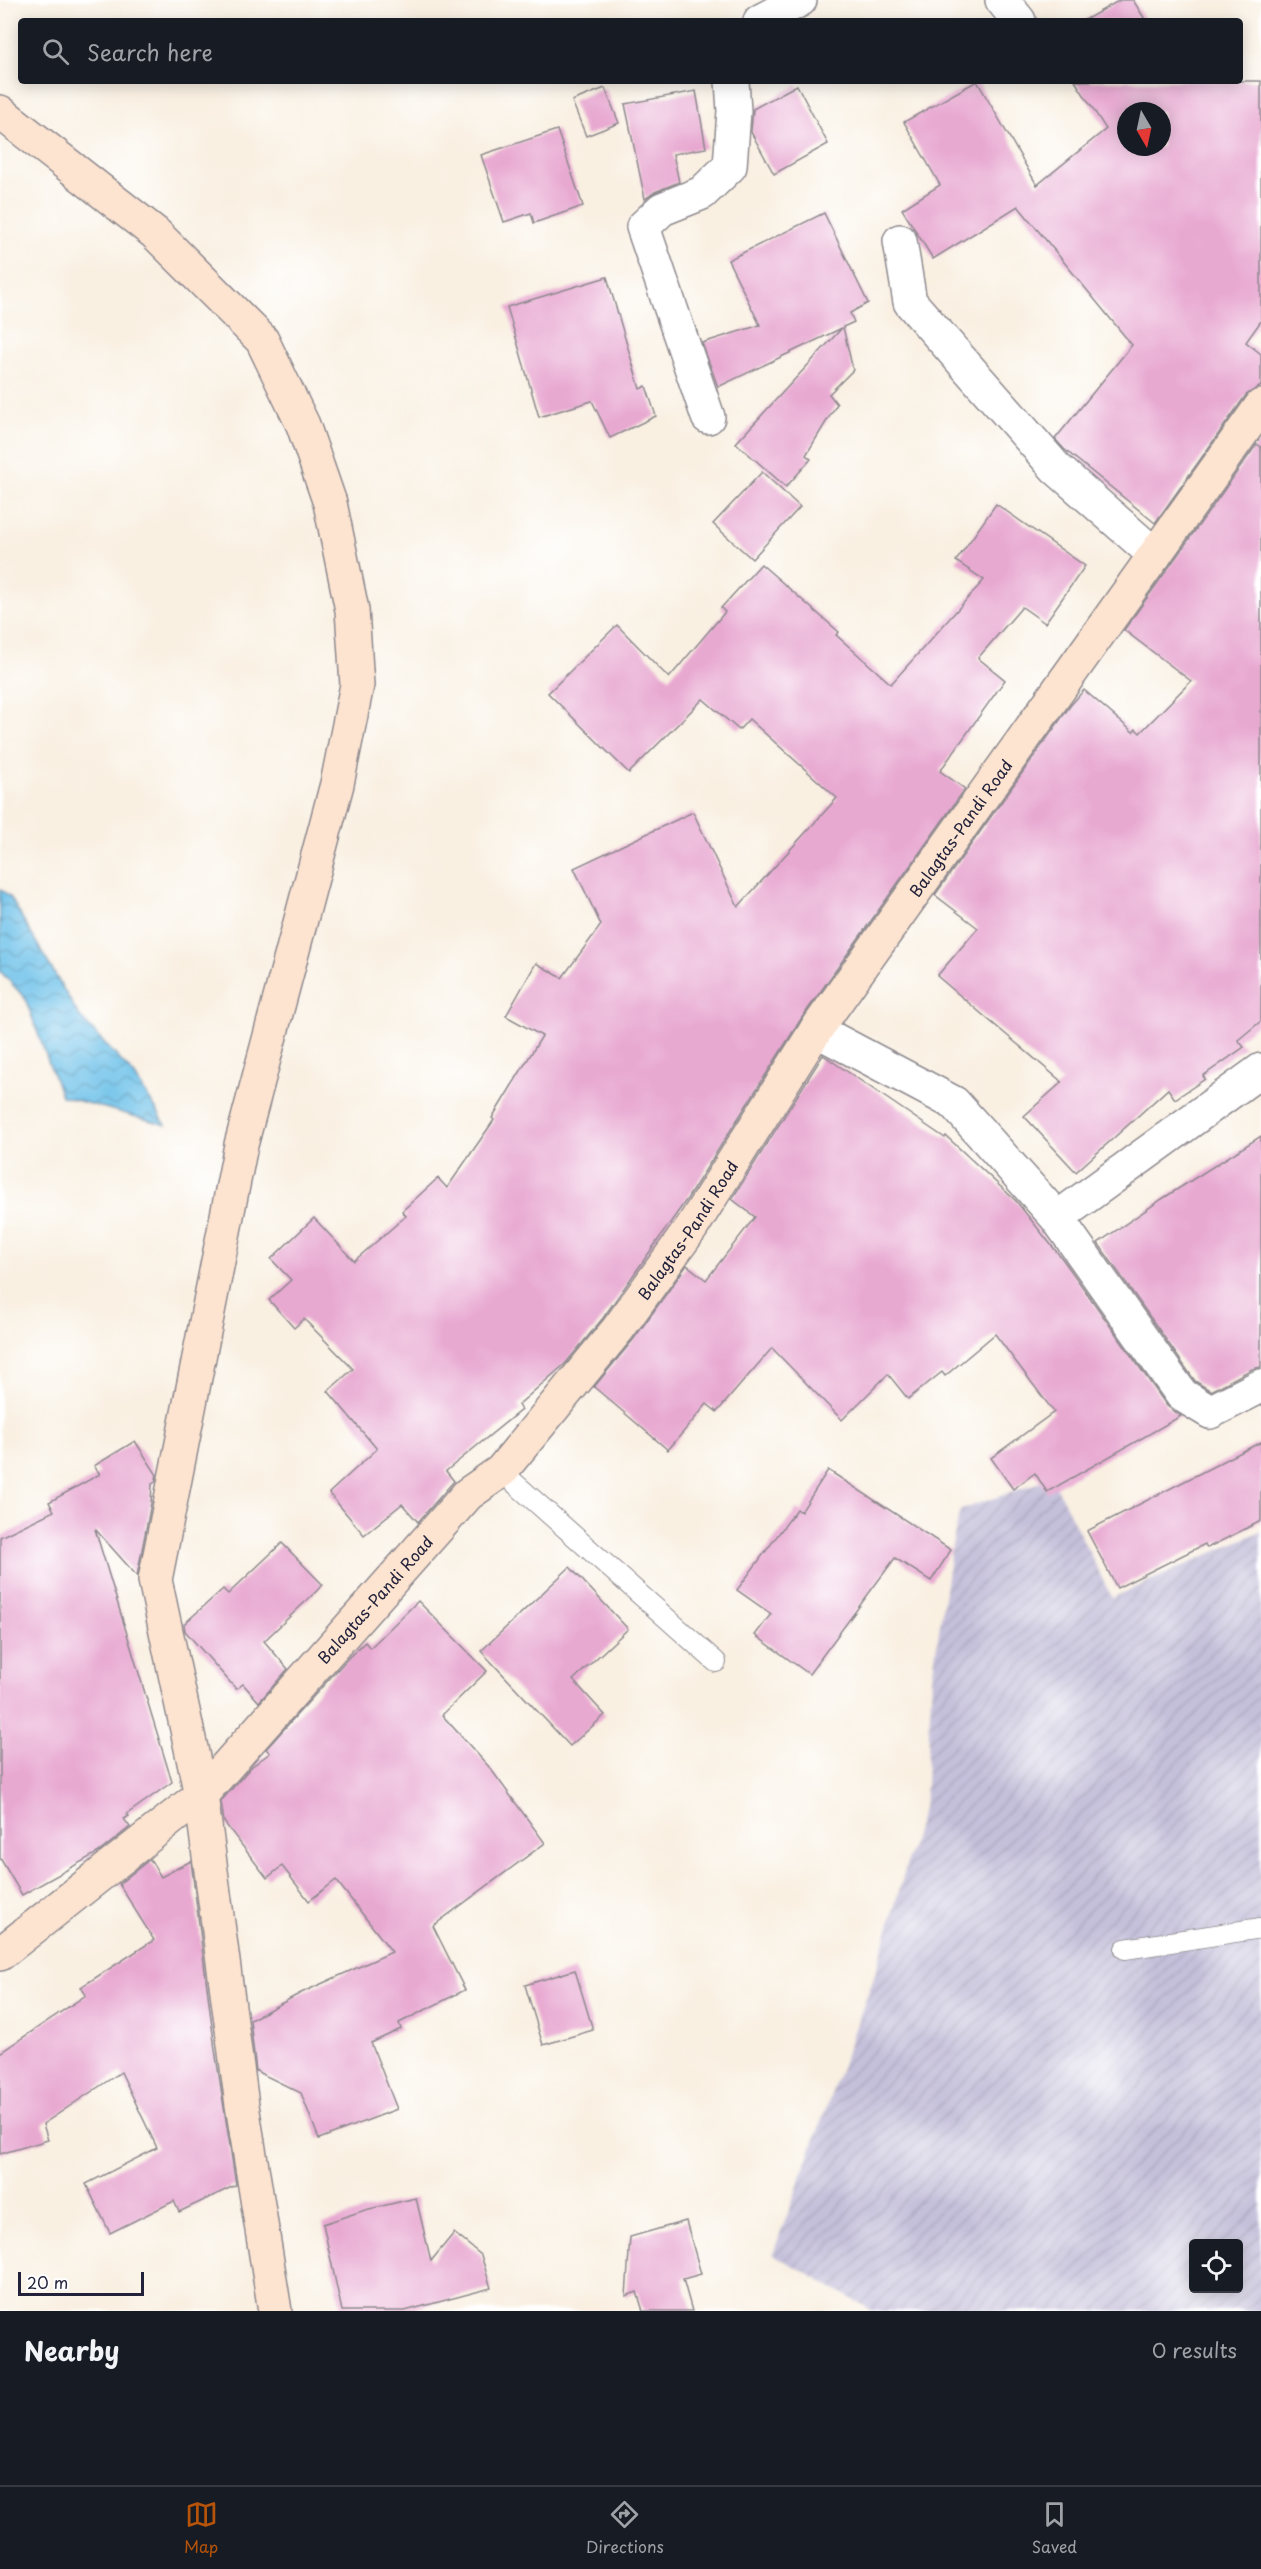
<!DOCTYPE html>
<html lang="en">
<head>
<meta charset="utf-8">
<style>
	body { margin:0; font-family:"Playpen Sans",sans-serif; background:#20242c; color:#f1f3f6 }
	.controls { position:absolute; right:18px; bottom:18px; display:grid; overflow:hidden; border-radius:6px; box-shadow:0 3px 15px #0003 }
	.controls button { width:54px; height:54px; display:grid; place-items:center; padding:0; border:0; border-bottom:2px solid #363941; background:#171b24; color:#f1f3f6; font:30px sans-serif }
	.compass { position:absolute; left:1117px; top:102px; width:54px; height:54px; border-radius:50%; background:#171b24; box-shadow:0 3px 15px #0003; rotate:171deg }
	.scale { position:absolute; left:18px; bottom:15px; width:126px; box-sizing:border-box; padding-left:6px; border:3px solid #22223b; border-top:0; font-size:16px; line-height:21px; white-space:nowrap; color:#22223b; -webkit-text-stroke:4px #fff; paint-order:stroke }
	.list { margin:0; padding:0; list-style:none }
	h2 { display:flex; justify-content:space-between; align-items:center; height:78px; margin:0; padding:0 24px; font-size:26px }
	h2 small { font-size:20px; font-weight:400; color:#9ea1a6 }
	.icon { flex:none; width:33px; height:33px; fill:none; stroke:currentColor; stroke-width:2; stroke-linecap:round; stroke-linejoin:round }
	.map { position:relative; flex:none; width:1261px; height:2311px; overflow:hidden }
	.search { position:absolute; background:#171b24; box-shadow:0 3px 15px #0003; left:18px; right:18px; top:18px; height:66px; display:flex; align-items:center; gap:15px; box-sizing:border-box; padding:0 21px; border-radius:6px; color:#9ea1a6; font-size:22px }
	.sheet { height:174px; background:#171b24 }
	nav { display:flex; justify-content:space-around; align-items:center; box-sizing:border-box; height:84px; border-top:2px solid #363941; background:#171b24; font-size:16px; color:#9ea1a6 }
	nav a { display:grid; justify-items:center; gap:3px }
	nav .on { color:#b45309 }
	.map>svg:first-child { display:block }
	.industrial { fill:url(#industrial-furrows); fill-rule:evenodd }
	.water { fill:url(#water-waves); stroke:#487292; stroke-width:1.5 }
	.building { fill:#e8a9d1; fill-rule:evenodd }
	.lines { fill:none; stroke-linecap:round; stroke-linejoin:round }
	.lane-casing { stroke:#8e898e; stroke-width:22 }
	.street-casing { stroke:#8e898e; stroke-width:36 }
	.secondary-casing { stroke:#8e898e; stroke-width:36 }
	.lane { stroke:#fff; stroke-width:20 }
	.street { stroke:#fff; stroke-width:33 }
	.secondary { stroke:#fde4d1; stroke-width:33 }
	.labels { text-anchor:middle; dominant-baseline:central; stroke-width:6; stroke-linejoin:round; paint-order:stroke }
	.street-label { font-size:16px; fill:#22223b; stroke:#fff }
</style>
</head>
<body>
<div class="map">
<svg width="1261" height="2311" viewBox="0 0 1261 2311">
	<defs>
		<pattern id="industrial-furrows" width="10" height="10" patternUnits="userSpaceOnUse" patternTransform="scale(1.5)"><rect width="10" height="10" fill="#c5c0da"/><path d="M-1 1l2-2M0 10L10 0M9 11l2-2" fill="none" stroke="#a9a5bc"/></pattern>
		<pattern id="water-waves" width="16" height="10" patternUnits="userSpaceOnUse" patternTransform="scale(1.5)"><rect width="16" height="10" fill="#6dc1e9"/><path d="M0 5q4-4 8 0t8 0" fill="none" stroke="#599cbe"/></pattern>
	</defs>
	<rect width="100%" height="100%" fill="#fff"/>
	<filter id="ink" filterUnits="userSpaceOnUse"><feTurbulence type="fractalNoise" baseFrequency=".0167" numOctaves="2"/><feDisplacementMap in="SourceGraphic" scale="12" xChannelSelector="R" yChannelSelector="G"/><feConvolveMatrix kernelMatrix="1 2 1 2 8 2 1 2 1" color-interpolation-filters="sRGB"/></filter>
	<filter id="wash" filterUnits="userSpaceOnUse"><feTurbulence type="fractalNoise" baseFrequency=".008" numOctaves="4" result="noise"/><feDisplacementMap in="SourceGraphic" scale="24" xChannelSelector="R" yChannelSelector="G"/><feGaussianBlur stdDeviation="1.35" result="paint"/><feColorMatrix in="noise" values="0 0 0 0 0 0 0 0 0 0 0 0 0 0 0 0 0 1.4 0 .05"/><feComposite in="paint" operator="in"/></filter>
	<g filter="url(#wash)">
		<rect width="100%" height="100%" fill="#f9f0e2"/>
		<path class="industrial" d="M1052 1478 1112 1598 1261 1531V2311H873L773 2254 876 1971 925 1800 932 1678 951 1550 960 1510ZM1194 2244H1238V2288H1194Z"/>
		<polygon class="water" points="0,889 10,897 79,1016 134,1075 166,1125 61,1096 25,998 0,971"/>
		<g id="blocks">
			<g class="building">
				<polygon points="1120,0 1133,0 1146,21 1083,21"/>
				<path d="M977 81 1037 185 1106 129 1075 81H1261V321L1246 342 1261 354V386L1246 395 1155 523 1064 449 1055 439 1132 345 1018 206 933 259 902 209 940 185 904 122ZM1126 111H1162V147H1126Z"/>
				<polygon points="797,85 828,144 774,174 751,132 753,109"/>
				<polygon points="605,88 619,123 586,136 572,101"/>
				<polygon points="696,91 706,148 673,154 679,182 655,192 645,199 625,104"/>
				<polygon points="557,130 583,206 534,223 531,213 504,222 481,155"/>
				<polygon points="824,213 868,303 850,313 854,322 843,327 853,370 829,394 837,404 806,455 811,459 786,487 736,443 842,328 718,387 702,343 760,325 728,260"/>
				<polygon points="607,277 640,389 646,386 656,416 610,438 592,401 539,417 507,307"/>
				<polygon points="1257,444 1261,447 1261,1021 1238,1040 1244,1047 1203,1076 1205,1079 1175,1099 1168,1089 1076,1172 1024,1116 1062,1082 937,976 978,928 935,895 1070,706 1084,690 1133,732 1136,729 1140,733 1191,681 1124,630"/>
				<polygon points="762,472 800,507 752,559 713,524"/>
				<polygon points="996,504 1085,566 1045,623 1022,607 978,658 1005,680 940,771 965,789 801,1019 687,1199 603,1318 565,1364 518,1405 521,1410 446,1471 454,1481 418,1522 402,1504 364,1535 329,1493 377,1449 328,1391 353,1369 304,1319 294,1328 269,1300 291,1280 271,1259 314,1218 354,1261 406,1216 402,1211 438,1178 447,1188 494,1120 492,1118 542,1036 506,1016 536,963 562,978 601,925 574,868 693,812 738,907 837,798 749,719 739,730 703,699 629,773 548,693 617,625 669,678 725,612 721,608 761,564 839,632 836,635 891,684 984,580 956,561"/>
				<polygon points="823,1055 945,1138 946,1136 1016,1201 1064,1261 1167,1406 1181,1416 1047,1492 1035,1473 1013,1489 991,1458 1054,1412 995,1334 945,1376 942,1372 908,1399 888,1374 842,1420 772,1348 717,1412 707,1404 668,1450 594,1387 633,1340 687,1265 706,1280 755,1217 732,1199"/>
				<polygon points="1261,1136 1261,1367 1252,1369 1211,1391 1195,1381 1098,1243 1162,1199"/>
				<polygon points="135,1441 157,1475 155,1482 152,1484 151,1503 137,1576 95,1529 172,1782 127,1814 129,1816 124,1819 130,1827 99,1852 22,1895 0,1858 0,1537 54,1511 49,1502 100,1474 94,1466"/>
				<polygon points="1261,1442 1261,1521 1207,1548 1205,1544 1117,1588 1087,1531"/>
				<polygon points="828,1470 951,1550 931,1581 895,1558 809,1674 755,1635 771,1614 737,1590 797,1509 801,1512"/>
				<polygon points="282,1543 323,1585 264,1641 288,1669 259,1702 243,1684 236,1689 185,1631 184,1624 223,1589 228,1594"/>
				<polygon points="570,1567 628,1629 573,1680 605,1715 570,1746 481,1651"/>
				<polygon points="418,1601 487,1671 442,1715 490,1768 545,1843 433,1926 465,1990 399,2023 401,2029 371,2043 397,2109 319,2139 301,2093 256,2071 250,2020 301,1993 392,1952 336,1880 309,1901 282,1866 267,1878 224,1822 221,1801 251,1767 270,1753 266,1749 349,1657 365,1642 370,1648"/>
				<polygon points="150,1859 161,1877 191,1861 215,2050 236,2185 179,2212 174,2201 110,2233 86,2184 157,2148 121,2072 43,2124 48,2140 0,2154 0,2053 86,1995 81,1987 154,1940 119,1884"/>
				<polygon points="575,1970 593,2030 543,2045 525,1985"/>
				<polygon points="416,2198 431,2261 454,2233 481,2255 491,2288 405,2311 342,2311 323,2224 365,2210"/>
				<polygon points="686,2221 701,2274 683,2279 692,2311 643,2311 637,2292 626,2296 630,2237"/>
			</g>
		</g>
	</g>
	<g filter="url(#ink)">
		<use href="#blocks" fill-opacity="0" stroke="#8e898e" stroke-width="1.5"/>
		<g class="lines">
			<g class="lane-casing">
				<g id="lane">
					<polyline points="501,1471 716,1662"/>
					<polyline points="1125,1949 1261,1928"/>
				</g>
			</g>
			<g class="street-casing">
				<g id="street">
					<polyline points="1002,0 1019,21"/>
					<polyline points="760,21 800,0"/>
					<polyline points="900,241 910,302 1056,468 1155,555"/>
					<polyline points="708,417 643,227 662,209 702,193 730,166 734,111 732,81"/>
					<polyline points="816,1030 954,1103 1057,1218 1182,1395 1210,1412 1261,1386"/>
					<polyline points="1057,1218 1261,1070"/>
				</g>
			</g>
			<g class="secondary-casing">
				<g id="secondary">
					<polyline points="0,112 155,233 262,340 303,425 330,503 352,610 357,685 337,784 241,1145 155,1580 201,1795 242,2105 275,2311"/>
					<path id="s1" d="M0 1954 201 1795 468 1494 501 1471 618 1329 692 1227 816 1030 1261 406"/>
				</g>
			</g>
			<use href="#lane" class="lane"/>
			<use href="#street" class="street"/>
			<use href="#secondary" class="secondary"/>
		</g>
	</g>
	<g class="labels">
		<g class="street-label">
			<text stroke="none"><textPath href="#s1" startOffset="1490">Balagtas-Pandi Road</textPath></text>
			<text stroke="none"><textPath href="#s1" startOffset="1004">Balagtas-Pandi Road</textPath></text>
			<text stroke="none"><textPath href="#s1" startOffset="518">Balagtas-Pandi Road</textPath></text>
		</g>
	</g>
</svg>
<div class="controls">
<button><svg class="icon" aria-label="locate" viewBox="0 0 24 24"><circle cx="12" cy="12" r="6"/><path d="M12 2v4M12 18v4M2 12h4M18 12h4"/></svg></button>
</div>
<svg class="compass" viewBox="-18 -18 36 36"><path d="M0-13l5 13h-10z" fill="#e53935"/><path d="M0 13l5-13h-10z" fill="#9ea1a6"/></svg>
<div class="scale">20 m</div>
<div class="search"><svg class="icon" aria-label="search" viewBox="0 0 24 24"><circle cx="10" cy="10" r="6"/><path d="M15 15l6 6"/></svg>Search here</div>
</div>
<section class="sheet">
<h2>Nearby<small>0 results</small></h2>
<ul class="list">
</ul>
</section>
<nav>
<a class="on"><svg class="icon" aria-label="map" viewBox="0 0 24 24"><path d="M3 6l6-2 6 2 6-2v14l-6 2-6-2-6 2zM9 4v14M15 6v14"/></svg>Map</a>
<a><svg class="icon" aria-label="directions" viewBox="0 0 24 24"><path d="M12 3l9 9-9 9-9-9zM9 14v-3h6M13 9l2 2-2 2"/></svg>Directions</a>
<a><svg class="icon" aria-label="saved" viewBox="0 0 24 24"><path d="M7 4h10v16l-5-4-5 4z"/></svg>Saved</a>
</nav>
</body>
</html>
